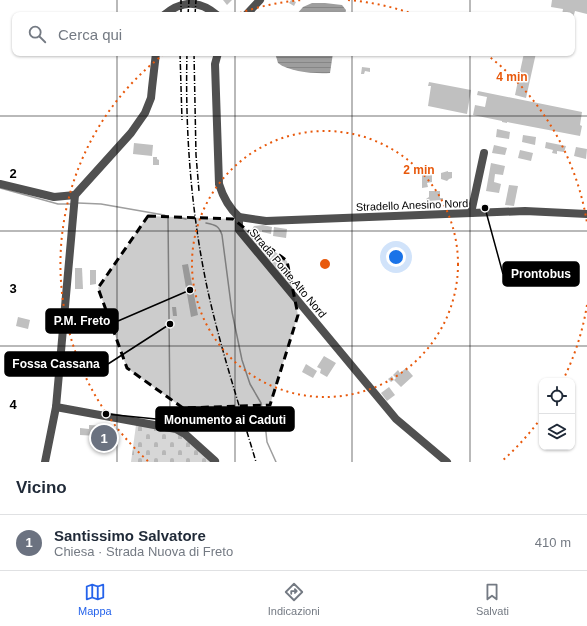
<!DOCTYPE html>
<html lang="it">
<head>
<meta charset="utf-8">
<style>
	body { margin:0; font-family:Helvetica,sans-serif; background:#f6f6f7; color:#1f2937 }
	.controls { position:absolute; right:12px; bottom:12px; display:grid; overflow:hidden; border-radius:8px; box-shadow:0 1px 3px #0004 }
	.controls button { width:36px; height:36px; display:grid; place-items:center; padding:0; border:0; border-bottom:1px solid #e0e1e3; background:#fff; color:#1f2937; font:20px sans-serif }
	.you { position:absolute; left:396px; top:257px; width:14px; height:14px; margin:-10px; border:3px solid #fff; border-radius:50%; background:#1a73e8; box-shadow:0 0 0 6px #1a73e833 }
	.badge { display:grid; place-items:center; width:26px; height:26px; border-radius:50%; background:#2563eb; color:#fff; font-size:13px; font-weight:700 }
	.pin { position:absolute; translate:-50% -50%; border:2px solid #fff; box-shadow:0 1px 4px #0006 }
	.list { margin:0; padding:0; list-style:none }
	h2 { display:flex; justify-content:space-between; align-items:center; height:52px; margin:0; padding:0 16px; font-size:17px }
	h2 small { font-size:13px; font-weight:400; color:#747a83 }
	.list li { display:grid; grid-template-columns:26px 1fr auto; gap:12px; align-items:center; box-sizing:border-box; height:56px; padding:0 16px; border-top:1px solid #e0e1e3 }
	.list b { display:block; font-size:15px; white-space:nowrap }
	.list p { margin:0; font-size:13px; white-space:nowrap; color:#747a83 }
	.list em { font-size:13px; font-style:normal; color:#747a83 }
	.icon { flex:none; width:22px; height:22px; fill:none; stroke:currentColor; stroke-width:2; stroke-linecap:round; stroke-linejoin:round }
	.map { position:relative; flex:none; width:587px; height:462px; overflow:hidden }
	.search { position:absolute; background:#fff; box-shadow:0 1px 3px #0004; left:12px; right:12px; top:12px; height:44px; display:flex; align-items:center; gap:10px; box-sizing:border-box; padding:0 14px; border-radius:8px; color:#747a83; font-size:15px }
	.sheet { height:108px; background:#fff }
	nav { display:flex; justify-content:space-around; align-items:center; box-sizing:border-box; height:56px; border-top:1px solid #e0e1e3; background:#fff; font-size:11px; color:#747a83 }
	nav a { display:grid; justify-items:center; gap:2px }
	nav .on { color:#2563eb }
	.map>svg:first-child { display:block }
	.cemetery { fill:url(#cemetery-stones) }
	.water { fill:url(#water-rules) }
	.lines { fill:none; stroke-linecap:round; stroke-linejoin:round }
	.stream { stroke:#9e9e9e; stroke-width:1.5 }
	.building { fill:#c0c0c0 }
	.minor { stroke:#505050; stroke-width:8 }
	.rail { stroke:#000; stroke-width:1.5; stroke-dasharray:6 2 1 2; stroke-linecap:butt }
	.marked { fill:#000; fill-opacity:0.2; stroke:#000; stroke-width:3; stroke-dasharray:8 5; stroke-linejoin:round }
	.grid { fill:none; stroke:#000; stroke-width:1; stroke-opacity:0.55 }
	.ring { fill:none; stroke:#e8590c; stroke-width:2; stroke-dasharray:2 4 }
	.labels { text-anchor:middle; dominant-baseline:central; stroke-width:3; stroke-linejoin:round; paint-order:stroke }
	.street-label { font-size:11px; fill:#000; stroke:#fff }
	.grid-label { font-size:13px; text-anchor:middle; font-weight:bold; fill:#000; stroke:#fff; stroke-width:3; stroke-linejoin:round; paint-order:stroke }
	.centre { fill:#e8590c; stroke:#fff; stroke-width:2 }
	.ring-label { font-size:12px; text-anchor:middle; font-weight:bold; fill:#e8590c; stroke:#fff; stroke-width:3; stroke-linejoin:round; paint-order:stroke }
	.leader { fill:none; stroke:#000; stroke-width:1.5 }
	.callout-dot { fill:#000; stroke:#fff; stroke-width:1.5 }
	.callout { fill:#000; stroke:#000; stroke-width:1.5 }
	.callout-label { font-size:12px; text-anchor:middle; font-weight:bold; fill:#fff }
</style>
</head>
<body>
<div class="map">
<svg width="587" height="462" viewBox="0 0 587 462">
	<defs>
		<pattern id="cemetery-stones" width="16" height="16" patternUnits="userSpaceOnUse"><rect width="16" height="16" fill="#d7d7d7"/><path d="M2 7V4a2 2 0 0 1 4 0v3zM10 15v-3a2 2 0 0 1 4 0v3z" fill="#b7b7b7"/></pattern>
		<pattern id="water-rules" width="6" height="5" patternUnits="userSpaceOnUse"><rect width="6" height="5" fill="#9e9e9e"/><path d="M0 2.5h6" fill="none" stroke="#868686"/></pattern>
	</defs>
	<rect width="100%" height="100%" fill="#fff"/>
	<polygon class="cemetery" points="136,425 174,432 183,435 211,462 131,462"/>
	<g class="water">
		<polygon points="312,3 325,3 342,5 346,10 345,15 296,15 303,7"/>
		<path d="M275 53H333L330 73C315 74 289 72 278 63Z"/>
	</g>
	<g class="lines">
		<g class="stream">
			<polyline points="0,188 58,204 71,204"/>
			<polyline points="78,203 101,204 164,215 168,217 170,415 172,421 179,426"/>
			<polyline points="176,217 186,219"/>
			<path d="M206 223C216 225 219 226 222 235L232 312 242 360 250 384 261 403 265 423 267 442 276 462"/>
		</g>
	</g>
	<g class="building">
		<polygon points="223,0 232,0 227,5"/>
		<polygon points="291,0 296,2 294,6 289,3"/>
		<polygon points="552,0 587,0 587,14 575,11 572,22 572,15 562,15 563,9 551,7"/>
		<polygon points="524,53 536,53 526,98 515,95"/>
		<polygon points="362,67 370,68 370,72 365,71 364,74 361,74"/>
		<polygon points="429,82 471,90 467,114 428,106 431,86 428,86"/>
		<polygon points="478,91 582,112 580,125 582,126 580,136 507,122 507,123 502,122 502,121 473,115 475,105 485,107 487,97 477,95"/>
		<polygon points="497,129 510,132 509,139 496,137"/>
		<polygon points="523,135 536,137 535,145 522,142"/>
		<polygon points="546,142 566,146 564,152 557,151 557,154 552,153 553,150 545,148"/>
		<polygon points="134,143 153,145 152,156 133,154"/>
		<polygon points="494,145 507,148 505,155 492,153"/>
		<polygon points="576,147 587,149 586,159 574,156"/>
		<polygon points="520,150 533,153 531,161 518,158"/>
		<polygon points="153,157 157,157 157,159 159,160 159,165 153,165"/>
		<polygon points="491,163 505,166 503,175 495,174 494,182 501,184 499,193 486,191"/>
		<polygon points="448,171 448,172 452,172 452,178 449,179 447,181 441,179 441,173"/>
		<polygon points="422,173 432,173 432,182 427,183 428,187 422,188"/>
		<polygon points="509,185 518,186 514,206 505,205"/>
		<polygon points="429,191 440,191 440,198 443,198 443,200 427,201 426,199 429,197"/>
		<polygon points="263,225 272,227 271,234 262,232 262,230 259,230 256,234 253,234 251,231 254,226"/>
		<polygon points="274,227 287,229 286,238 273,236"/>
		<polygon points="188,264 198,315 191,317 182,265"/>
		<polygon points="75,268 82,268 83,289 75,289"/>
		<polygon points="90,270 96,270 96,284 90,285"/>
		<polygon points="172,307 176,307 177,316 173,316"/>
		<polygon points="18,317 30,320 28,329 16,326"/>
		<polygon points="324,356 336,363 327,377 320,373 321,369 317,367"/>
		<polygon points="306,364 317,371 313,378 302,372"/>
		<polygon points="406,368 413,376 401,387 394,380 396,378 393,375 398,370 400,373"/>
		<polygon points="392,376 394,380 391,382 388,379"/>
		<polygon points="389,387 395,395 387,401 381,393"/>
		<polygon points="89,425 109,426 108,430 110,430 109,448 106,448 106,443 102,447 100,443 95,443 95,439 98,439 98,436 80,435 80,428 89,429"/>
	</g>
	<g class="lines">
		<g class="minor">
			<path d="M164 15C182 0 199 0 217 15"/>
			<polyline points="246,15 260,0"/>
			<path d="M218 53 215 64 219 184C223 197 228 207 239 217V230L396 419 447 462"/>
			<polyline points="0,184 54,197 75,195"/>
			<polyline points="471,213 484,153"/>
			<polyline points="239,217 266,221 525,211 587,214"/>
			<polyline points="56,407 176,429 185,434 215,461"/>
			<polyline points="45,462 56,407 75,195 131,133 145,113 151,98 152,88 156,53"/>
		</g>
		<g class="rail">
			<polyline points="181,15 181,0"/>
			<polyline points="188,15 189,0"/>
			<polyline points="195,15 196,0"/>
			<polyline points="180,53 182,120"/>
			<path d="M187 53C185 131 191 211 207 287 220 347 239 404 256 462"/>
			<polyline points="194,53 196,155 199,191"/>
		</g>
	</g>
	<path class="marked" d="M148 216 233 219 287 261 298 315 270 405 183 408 127 368 98 288Z"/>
	<path class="grid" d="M117 0V15M235 0V15M352 0V15M470 0V15M117 53V462M235 53V462M352 53V462M470 53V462M0 116H587M0 231H587M0 346H587"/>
	<g class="ring">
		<circle cx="325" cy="264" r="133"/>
		<path d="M587 305A265 265 0 0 1 563 380M541 418A265 265 0 0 1 502 461M148 461A265 265 0 0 1 164 54M234 15A265 265 0 0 1 302 0M348 0A265 265 0 0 1 416 15M486 54A265 265 0 0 1 587 223"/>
	</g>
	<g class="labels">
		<g class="street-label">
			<text transform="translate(412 205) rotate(-2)">Stradello Anesino Nord</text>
			<text transform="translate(288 273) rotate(50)">Strada Ponte Alto Nord</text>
		</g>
	</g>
	<g class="grid-label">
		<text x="13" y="178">2</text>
		<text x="13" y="293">3</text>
		<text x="13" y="409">4</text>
	</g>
	<circle cx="325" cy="264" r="6" class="centre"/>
	<g class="ring-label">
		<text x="512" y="81">4 min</text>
		<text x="419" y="174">2 min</text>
	</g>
	<path class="leader" d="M485 208L503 274M190 290L118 321M170 324L108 364M106 414L156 419"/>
	<g class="callout-dot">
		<circle cx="485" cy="208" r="4"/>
		<circle cx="190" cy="290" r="4"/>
		<circle cx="170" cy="324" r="4"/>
		<circle cx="106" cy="414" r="4"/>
	</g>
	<g class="callout">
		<rect x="503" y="262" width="76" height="24" rx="4"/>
		<rect x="46" y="309" width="72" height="24" rx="4"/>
		<rect x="5" y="352" width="103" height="24" rx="4"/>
		<rect x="156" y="407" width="138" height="24" rx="4"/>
	</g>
	<g class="callout-label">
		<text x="541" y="278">Prontobus</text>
		<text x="82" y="325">P.M. Freto</text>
		<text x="56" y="368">Fossa Cassana</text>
		<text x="225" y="424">Monumento ai Caduti</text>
	</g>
</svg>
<div class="controls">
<button><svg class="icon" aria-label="locate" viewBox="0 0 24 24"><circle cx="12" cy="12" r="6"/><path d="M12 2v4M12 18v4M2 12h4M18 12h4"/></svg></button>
<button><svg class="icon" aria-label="layers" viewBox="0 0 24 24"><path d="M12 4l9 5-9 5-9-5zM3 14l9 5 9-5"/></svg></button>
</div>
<div class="you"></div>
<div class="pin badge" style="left:104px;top:438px;background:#6b7280">1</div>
<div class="search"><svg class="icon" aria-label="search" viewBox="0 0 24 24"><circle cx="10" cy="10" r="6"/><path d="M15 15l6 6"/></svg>Cerca qui</div>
</div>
<section class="sheet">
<h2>Vicino<small></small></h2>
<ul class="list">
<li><span class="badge" style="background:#6b7280">1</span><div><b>Santissimo Salvatore</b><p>Chiesa · Strada Nuova di Freto</p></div><em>410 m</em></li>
</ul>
</section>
<nav>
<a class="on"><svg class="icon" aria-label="map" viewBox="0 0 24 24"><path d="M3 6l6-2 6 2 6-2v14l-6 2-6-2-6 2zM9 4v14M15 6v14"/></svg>Mappa</a>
<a><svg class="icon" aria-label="directions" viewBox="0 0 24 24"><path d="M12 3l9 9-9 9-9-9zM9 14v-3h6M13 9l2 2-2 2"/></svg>Indicazioni</a>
<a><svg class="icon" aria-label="saved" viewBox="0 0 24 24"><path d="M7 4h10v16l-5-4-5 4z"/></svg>Salvati</a>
</nav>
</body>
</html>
